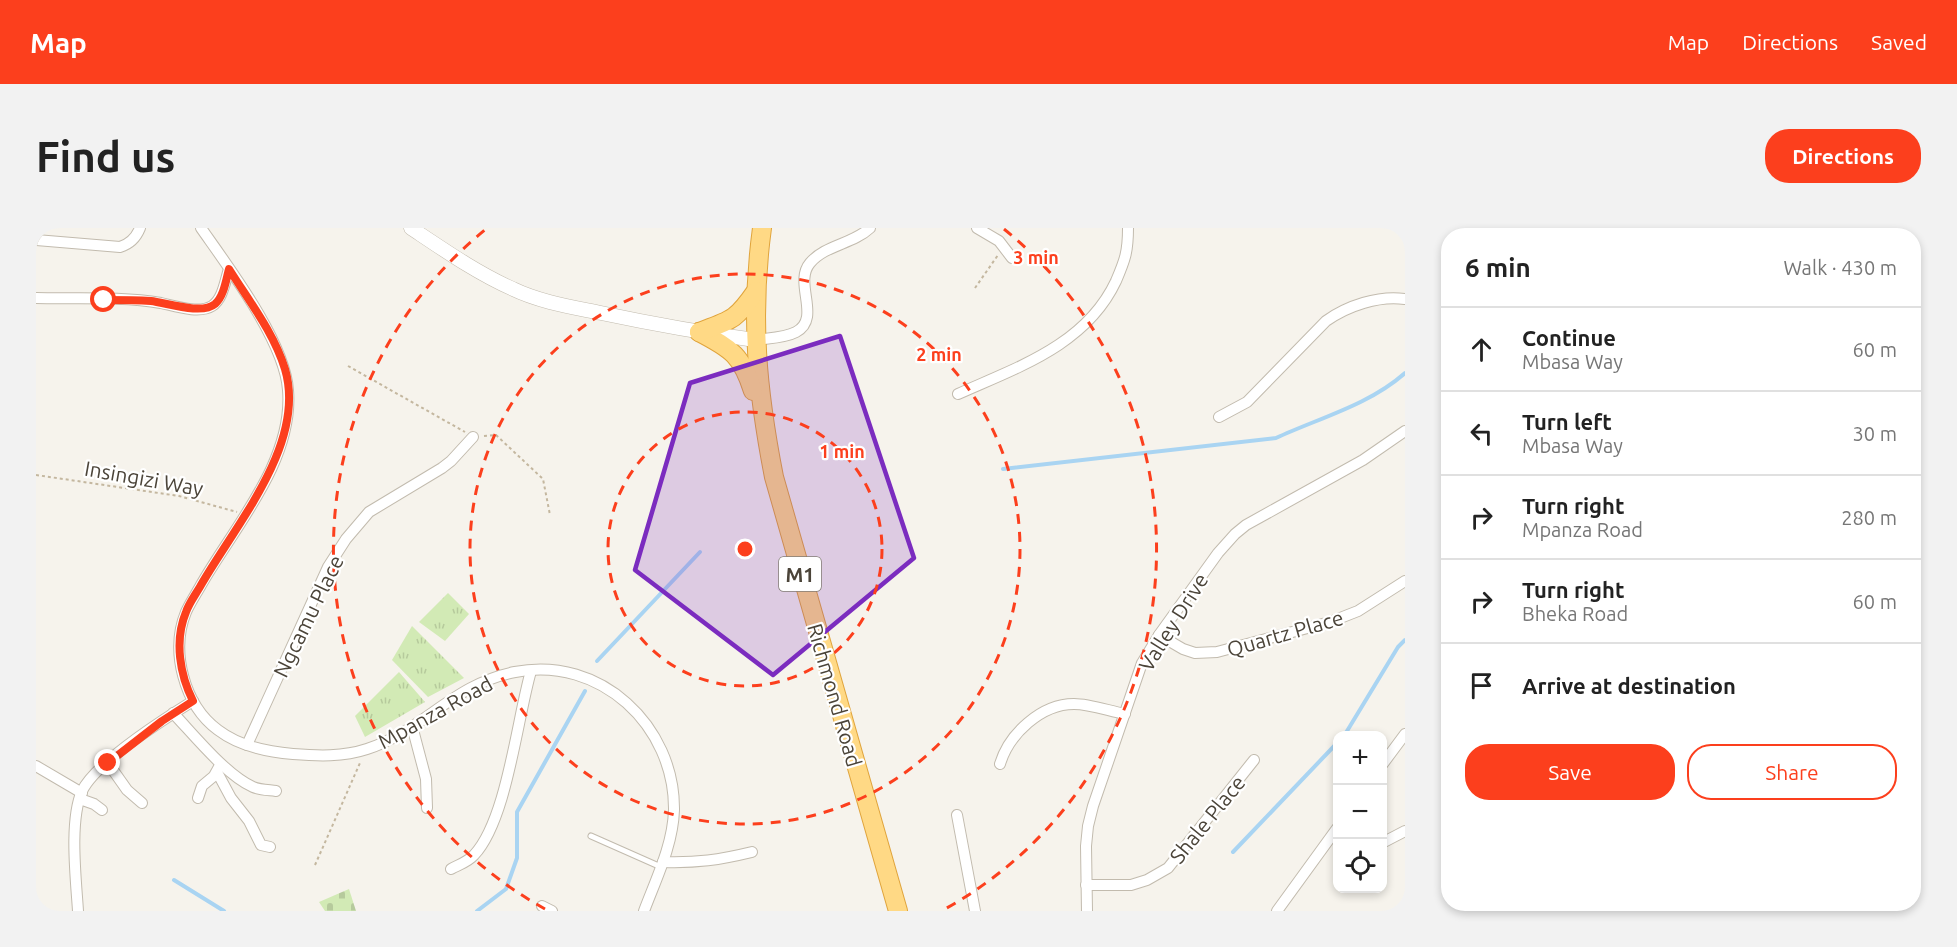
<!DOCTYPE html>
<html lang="en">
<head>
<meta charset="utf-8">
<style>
	body { margin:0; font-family:Ubuntu,sans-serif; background:#f2f2f2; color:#222 }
	.controls { position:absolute; right:18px; bottom:18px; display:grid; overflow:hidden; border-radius:12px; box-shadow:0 3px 9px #0003 }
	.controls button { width:54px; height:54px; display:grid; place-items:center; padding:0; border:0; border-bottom:2px solid #e0e0e0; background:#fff; color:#222; font:30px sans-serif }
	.stop { position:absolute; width:18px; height:18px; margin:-14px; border:4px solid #fc3f1d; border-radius:50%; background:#fff }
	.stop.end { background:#fc3f1d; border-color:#fff; box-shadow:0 2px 6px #0008 }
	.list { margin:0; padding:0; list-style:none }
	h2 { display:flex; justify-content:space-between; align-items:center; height:78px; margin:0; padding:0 24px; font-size:26px }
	h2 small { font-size:20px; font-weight:400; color:#767676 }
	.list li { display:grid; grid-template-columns:39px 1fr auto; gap:18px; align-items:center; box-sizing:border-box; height:84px; padding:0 24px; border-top:2px solid #e0e0e0 }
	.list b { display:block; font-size:22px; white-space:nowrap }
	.list p { margin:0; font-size:20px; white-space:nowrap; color:#767676 }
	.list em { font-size:20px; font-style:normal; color:#767676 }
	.actions { display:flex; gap:12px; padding:18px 24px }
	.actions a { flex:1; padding:14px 0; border:2px solid #fc3f1d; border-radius:24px; text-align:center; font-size:21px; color:#fc3f1d }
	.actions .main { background:#fc3f1d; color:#fff }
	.icon { flex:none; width:33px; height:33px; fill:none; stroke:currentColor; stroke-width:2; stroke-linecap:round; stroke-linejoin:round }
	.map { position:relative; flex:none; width:1369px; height:683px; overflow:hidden; border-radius:24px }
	header { display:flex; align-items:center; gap:36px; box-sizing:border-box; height:84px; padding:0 30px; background:#fc3f1d; color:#fff }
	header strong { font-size:28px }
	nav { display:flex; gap:33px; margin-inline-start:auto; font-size:21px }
	.intro { display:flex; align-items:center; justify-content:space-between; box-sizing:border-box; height:144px; padding:0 36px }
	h1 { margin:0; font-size:42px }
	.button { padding:15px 27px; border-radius:24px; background:#fc3f1d; color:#fff; font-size:21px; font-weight:700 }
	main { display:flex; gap:36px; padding:0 36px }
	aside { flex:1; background:#fff; border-radius:24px; box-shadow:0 3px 9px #0003 }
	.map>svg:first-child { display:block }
	.grass { fill:url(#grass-tufts) }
	.cemetery { fill:url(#cemetery-stones) }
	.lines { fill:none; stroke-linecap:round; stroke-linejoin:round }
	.stream { stroke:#a9d4f2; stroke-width:4 }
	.service-casing { stroke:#c2bbae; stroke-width:7 }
	.minor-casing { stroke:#c2bbae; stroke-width:12 }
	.tertiary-casing { stroke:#c2bbae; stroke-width:15 }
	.trunk-casing { stroke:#e0a43c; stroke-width:20 }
	.path { stroke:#c4b79f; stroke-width:2; stroke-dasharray:3 3; stroke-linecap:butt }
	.service { stroke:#fff; stroke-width:5 }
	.minor { stroke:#fff; stroke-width:10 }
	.tertiary { stroke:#fff; stroke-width:14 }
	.trunk { stroke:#ffd985; stroke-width:18 }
	.route { stroke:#fc3f1d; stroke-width:8 }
	.marked { fill:#7b2cbf; fill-opacity:0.2; stroke:#7b2cbf; stroke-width:4.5; stroke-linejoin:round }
	.ring { fill:none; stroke:#fc3f1d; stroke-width:3; stroke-dasharray:10 8 }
	.labels { text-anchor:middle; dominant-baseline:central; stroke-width:4.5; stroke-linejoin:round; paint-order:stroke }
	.shield { fill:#fff; stroke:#817c74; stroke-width:1.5 }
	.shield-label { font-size:20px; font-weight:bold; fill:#4b4439 }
	.street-label { font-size:21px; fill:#4b4439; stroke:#fff }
	.centre { fill:#fc3f1d; stroke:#fff; stroke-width:3 }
	.ring-label { font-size:18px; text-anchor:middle; font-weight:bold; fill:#fc3f1d; stroke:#fff; stroke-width:4.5; stroke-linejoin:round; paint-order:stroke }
</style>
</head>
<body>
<header>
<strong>Map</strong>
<nav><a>Map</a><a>Directions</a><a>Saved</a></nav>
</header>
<div class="intro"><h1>Find us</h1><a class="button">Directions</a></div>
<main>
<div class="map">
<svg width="1369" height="683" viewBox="0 0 1369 683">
	<defs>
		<pattern id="grass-tufts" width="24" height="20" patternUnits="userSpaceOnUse" patternTransform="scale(1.5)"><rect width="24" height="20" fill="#d2eab5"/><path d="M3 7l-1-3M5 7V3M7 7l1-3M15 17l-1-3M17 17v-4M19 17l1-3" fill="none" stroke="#b6ca9c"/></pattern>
		<pattern id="cemetery-stones" width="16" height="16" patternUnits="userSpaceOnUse" patternTransform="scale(1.5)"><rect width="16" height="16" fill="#d2eab5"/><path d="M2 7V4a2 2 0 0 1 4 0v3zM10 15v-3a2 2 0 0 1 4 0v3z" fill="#b6ca9c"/></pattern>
	</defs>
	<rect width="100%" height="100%" fill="#f6f3ec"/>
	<g class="grass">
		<polygon points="412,365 433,386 409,413 383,394"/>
		<polygon points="376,398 428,450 392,469 356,432"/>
		<polygon points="363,444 389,474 329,509 319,488"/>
	</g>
	<polygon class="cemetery" points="313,661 320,683 289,683 283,674"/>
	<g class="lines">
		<g class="stream">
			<path d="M967 241 1240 210C1283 190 1333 177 1369 145"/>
			<polyline points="561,433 664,324"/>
			<polyline points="1308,508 1362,419 1369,412"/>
			<polyline points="1197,624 1302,514"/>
			<polyline points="138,652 188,683"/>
			<polyline points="441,683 470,661 481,630 481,584 549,463"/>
		</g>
		<g class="service-casing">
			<polyline id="service" points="555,608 625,639"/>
		</g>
		<g class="minor-casing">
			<g id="minor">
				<path d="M165 0C193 40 249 114 252 162 258 233 198 299 165 357 160 366 154 375 150 384 134 423 148 477 182 502 203 518 231 524 257 526 282 528 307 529 331 521 387 503 417 456 479 444 564 427 639 498 638 582 637 617 620 651 608 683"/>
				<polyline points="941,0 963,13 976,30"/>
				<path d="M0 12 84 19C94 16 100 10 104 0"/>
				<path d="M0 70C41 71 85 68 125 75 139 78 163 86 176 78 187 71 189 53 193 41"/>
				<path d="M719 112C732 110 749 110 760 104 786 90 757 55 774 35 789 17 817 16 834 0"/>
				<path d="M922 166C982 139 1050 117 1080 53 1089 32 1092 24 1092 0"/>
				<path d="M1183 189 1211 174 1290 93C1311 78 1343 67 1369 71"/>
				<polyline points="1123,407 1147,421 1159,425 1181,424 1294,394 1322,383 1369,353"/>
				<path d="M137 485C158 507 190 547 217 559 224 562 233 562 240 563"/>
				<polyline points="376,498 390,551 391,580"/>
				<polyline points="211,517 292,339 310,311 333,284 406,240 415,233 437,209"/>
				<polyline points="72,535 91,562 106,575"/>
				<path d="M964 536C973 506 1005 476 1038 476 1054 476 1073 483 1089 486"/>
				<polyline points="1346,537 1369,506"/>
				<polyline points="0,538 46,565"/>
				<polyline points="181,544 195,570 213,593 225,617 234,619"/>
				<polyline points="162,570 166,558 178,548 183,539"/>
				<polyline points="44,571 58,576 66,582"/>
				<polyline points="921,587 939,683"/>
				<polyline points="1346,615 1369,603"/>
				<path d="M627 634C661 635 683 632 716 624"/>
				<path d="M415 641C422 637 432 634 438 627 471 592 481 491 495 443"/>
				<polyline points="1050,657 1095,657 1111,652 1132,640 1218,532"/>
				<polyline points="506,678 516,683"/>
				<path d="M42 683C40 651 33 593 46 563 60 534 128 491 157 473"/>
				<polyline points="1051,683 1050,618 1052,598 1057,578 1106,435 1123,407 1182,325 1199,306 1210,297 1327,232 1369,203"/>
				<polyline points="1241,683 1302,599"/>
			</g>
		</g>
		<g class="tertiary-casing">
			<path id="tertiary" d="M375 0C408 22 441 45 477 61 504 74 536 79 565 85 617 96 667 105 719 112"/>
		</g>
		<g class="trunk-casing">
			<g id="trunk">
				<path d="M726 0C714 89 721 162 738 249L862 683"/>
				<path d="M663 104C696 121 706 128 717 163"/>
				<path d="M663 104C696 92 700 92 720 63"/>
			</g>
		</g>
		<g class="path">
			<polyline points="939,60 962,27"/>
			<polyline points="312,138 429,204"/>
			<polyline points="448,208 460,207 507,251 514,287"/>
			<polyline points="0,247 143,268 201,284"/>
			<polyline points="279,637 324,535"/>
		</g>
		<use href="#service" class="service"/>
		<use href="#minor" class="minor"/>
		<use href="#tertiary" class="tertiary"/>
		<use href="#trunk" class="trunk"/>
	</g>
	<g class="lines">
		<path class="route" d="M68 72C83 72 99 72 115 73 131 75 166 87 179 76 188 68 190 52 193 41 213 73 238 105 249 141 271 215 200 296 165 357 160 366 153 375 150 384 138 413 144 447 157 473L126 493 72 535"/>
	</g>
	<path class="marked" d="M804 108 878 330 737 447 599 342 654 155Z"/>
	<g class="ring">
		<circle cx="709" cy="321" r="137"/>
		<circle cx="709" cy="321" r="275"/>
		<path d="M509 681A412 412 0 0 1 450 1M968 1A412 412 0 0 1 909 681"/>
	</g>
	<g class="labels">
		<rect class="shield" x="743" y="329" width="42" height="34" rx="4.5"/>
		<g class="shield-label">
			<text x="764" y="346">M1</text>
		</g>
		<g class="street-label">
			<text transform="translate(108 250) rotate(10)">Insingizi Way</text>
			<text transform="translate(272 388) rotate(-64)">Ngcamu Place</text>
			<text transform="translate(1137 394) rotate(-58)">Valley Drive</text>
			<text transform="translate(1249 405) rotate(-16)">Quartz Place</text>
			<text transform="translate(799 467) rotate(74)">Richmond Road</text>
			<text transform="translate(399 484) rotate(-29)">Mpanza Road</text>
			<text transform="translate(1171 591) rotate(-51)">Shale Place</text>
		</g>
	</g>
	<circle cx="709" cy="321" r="9" class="centre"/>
	<g class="ring-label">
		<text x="1000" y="36">3 min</text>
		<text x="903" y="133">2 min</text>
		<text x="806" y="230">1 min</text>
	</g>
</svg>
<div class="controls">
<button>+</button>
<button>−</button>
<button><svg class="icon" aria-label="locate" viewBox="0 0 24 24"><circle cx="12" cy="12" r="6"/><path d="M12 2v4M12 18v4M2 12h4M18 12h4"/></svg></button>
</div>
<div class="stop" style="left:68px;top:72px"></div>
<div class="stop end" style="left:72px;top:535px"></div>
</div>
<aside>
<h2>6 min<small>Walk · 430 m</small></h2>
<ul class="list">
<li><svg class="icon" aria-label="ahead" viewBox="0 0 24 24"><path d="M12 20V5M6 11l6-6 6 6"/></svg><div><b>Continue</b><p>Mbasa Way</p></div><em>60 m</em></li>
<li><svg class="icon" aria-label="left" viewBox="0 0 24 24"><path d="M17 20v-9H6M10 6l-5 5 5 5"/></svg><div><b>Turn left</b><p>Mbasa Way</p></div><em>30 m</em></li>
<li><svg class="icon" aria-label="right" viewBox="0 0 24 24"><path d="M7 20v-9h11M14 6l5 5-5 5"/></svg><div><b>Turn right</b><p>Mpanza Road</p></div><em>280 m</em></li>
<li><svg class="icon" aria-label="right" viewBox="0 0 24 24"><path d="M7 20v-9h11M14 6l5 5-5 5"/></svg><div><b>Turn right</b><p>Bheka Road</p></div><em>60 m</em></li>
<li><svg class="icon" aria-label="arrive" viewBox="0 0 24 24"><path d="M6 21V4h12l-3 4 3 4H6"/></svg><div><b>Arrive at destination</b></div></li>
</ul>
<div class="actions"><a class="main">Save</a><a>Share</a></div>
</aside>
</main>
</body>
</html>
